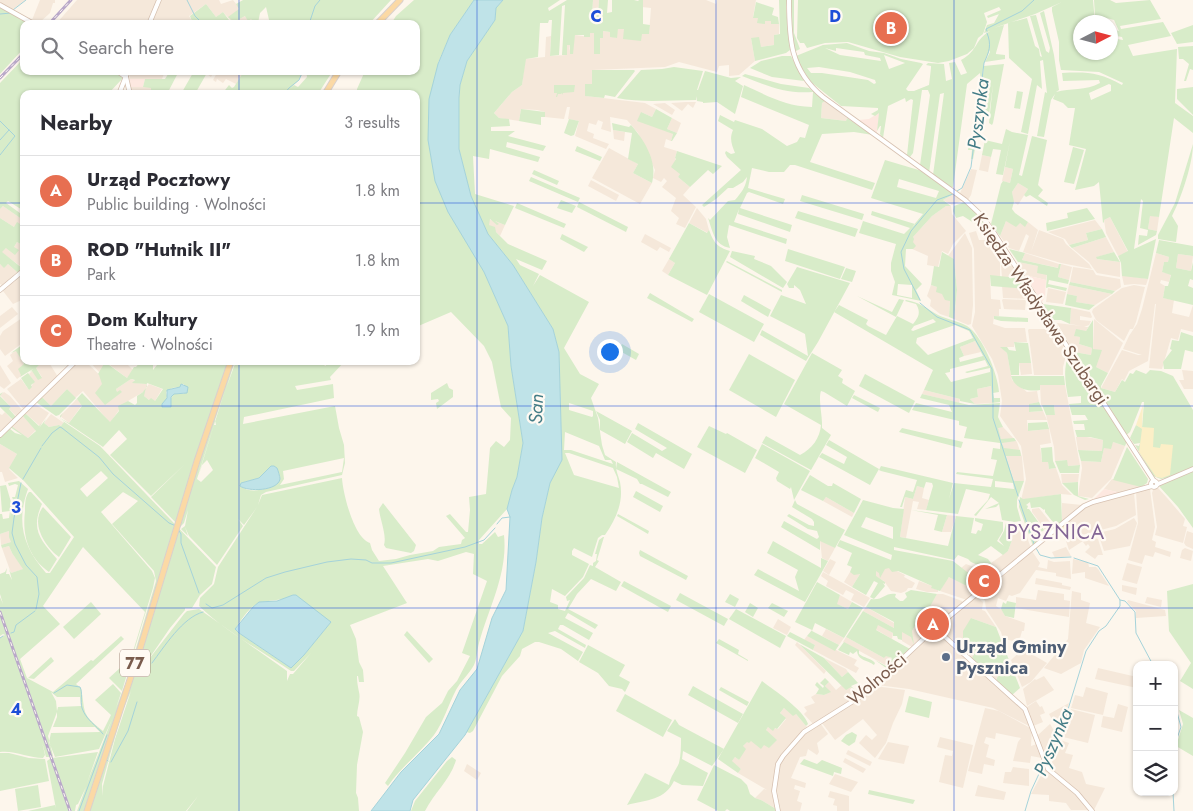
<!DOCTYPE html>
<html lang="en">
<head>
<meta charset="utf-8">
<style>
	body { margin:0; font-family:Jost,sans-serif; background:#f2f2f3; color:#2b2b33 }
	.controls { position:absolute; right:15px; bottom:15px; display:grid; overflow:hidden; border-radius:10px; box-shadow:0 1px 4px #0004 }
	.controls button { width:45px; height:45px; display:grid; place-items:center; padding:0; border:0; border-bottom:1px solid #e1e1e2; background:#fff; color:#2b2b33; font:25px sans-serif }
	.compass { position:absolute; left:1073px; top:15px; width:45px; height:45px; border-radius:50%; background:#fff; box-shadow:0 1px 4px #0004; rotate:84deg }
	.you { position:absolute; left:609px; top:351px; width:18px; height:18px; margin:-12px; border:4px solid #fff; border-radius:50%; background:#1a73e8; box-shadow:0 0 0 8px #1a73e833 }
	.badge { display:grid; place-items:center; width:32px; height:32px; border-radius:50%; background:#e76f51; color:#fff; font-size:16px; font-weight:700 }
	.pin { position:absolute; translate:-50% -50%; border:2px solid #fff; box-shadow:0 1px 5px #0006 }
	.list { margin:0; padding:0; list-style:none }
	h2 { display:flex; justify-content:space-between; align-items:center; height:65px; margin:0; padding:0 20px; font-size:21px }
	h2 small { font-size:16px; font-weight:400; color:#7c7c81 }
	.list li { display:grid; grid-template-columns:32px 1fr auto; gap:15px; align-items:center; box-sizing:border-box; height:70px; padding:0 20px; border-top:1px solid #e1e1e2 }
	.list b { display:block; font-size:19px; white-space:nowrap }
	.list p { margin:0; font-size:16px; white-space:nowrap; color:#7c7c81 }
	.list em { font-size:16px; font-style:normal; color:#7c7c81 }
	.icon { flex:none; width:28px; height:28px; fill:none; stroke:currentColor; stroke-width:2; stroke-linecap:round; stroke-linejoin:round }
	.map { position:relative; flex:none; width:1193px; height:811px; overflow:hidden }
	.search { position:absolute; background:#fff; box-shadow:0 1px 4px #0004; left:20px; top:20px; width:400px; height:55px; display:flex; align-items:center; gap:12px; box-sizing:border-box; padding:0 18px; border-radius:10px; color:#7c7c81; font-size:19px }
	.panel { position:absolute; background:#fff; box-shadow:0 1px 4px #0004; left:20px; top:90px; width:400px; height:275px; border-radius:10px }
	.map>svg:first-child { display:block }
	.residential { fill:#f5e8da }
	.commercial { fill:#fde8e0 }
	.green { fill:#d8ecc9; fill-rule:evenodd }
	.sand { fill:#fcefc7 }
	.water { fill:#bfe3e8; stroke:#a5d3da }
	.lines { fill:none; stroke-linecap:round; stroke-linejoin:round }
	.stream { stroke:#a5d3da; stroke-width:1 }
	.secondary-casing { stroke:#d6c0b0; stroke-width:5.5 }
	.primary-casing { stroke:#dad1cd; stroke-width:7 }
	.secondary { stroke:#fff; stroke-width:4 }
	.primary { stroke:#fbd9a5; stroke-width:5 }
	.rail-casing { stroke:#b9a8c9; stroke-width:3 }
	.rail { stroke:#fffaf3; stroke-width:1; stroke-dasharray:4; stroke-linecap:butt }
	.grid { fill:none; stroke:#1d4ed8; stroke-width:1; stroke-opacity:0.55 }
	.service-dot { fill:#5c6f8a; stroke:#fffaf3; stroke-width:2 }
	.labels { text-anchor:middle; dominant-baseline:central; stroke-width:4.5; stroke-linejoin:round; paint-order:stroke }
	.shield { fill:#fffaf3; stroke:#a28b7f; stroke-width:1 }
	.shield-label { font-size:16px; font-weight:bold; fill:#7a5c4d }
	.street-label { font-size:18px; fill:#7a5c4d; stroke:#fffaf3 }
	.service-label { font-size:18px; font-weight:bold; fill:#4e5e75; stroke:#fffaf3; text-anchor:start }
	.water-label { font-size:19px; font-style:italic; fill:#437c86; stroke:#fffaf3 }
	.quarter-label { font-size:20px; letter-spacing:1px; fill:#846695; stroke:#fffaf3 }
	.grid-label { font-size:16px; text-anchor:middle; font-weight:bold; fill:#1d4ed8; stroke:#fffaf3; stroke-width:4.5; stroke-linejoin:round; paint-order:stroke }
</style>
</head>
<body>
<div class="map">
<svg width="1193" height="811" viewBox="0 0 1193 811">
	<rect width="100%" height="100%" fill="#fdf6ec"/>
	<g class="residential">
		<polygon points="0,0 26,0 12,10 0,3"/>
		<polygon points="40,0 55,0 55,3 53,3 50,13 38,24 32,20"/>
		<polygon points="77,0 157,0 147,24 56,24"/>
		<polygon points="162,0 219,0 221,4 233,0 240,9 229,17 234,22 245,16 251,19 254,24 234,24 223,12 216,17 206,4 189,16 194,24 151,24"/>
		<polygon points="593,0 599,0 598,15 592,17"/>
		<polygon points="643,0 706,0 716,4 717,0 756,0 753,17 771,21 771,24 779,24 779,34 774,35 774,45 761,47 751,38 755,61 739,75 729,76 729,65 719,66 717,72 679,62 665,67 592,70 592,84 586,96 645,103 656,109 652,117 641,112 673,134 671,141 666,139 664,147 677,151 675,158 680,174 678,177 690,187 683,195 696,207 685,228 676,224 679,218 671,211 676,198 662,187 667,181 664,178 661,182 653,178 655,170 638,133 627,120 610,117 611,132 601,129 603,122 598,120 596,125 589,123 587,131 594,134 593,138 609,144 606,149 575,136 579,121 568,119 570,107 567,107 564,119 545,117 545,112 537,110 521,109 519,121 499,118 494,113 512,92 522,85 525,59 545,57 546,37 551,36 550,56 566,55 567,45 570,45 569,51 575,35 590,37 590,32 595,33 594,54 603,31 610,32 616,38 618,28 649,34 651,8 642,7"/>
		<polygon points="131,71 165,71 162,79 129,79"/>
		<polygon points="208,71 244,71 236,84 226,79 223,83 217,79 216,82 213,80 217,73 214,71 211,77 207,74"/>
		<polygon points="131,87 152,87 151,94 131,94"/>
		<polygon points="825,101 847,118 846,121 821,118 822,103"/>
		<polygon points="686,102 696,102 693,108 688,104 682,111 671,103"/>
		<polygon points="665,103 675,110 672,115 653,104"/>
		<polygon points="672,118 681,123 677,133 667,129"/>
		<polygon points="613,130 625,132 624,141 614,139"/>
		<polygon points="609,148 638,164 633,173 652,183 640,204 592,178"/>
		<polygon points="982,155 991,157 988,172 979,170"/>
		<polygon points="1005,167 1013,169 1010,183 1002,181"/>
		<polygon points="971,169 977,170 971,195 968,200 960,193"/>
		<polygon points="591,180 619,195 616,201 588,186"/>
		<polygon points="1018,183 1028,189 1018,205 1013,201 1012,192"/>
		<polygon points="954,194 962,200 961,201 952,205 943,200"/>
		<polygon points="3,206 23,220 20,224 14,227 0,218 0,209"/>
		<polygon points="946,206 951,206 952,214 966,231 953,244 948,254 942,251 938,267 927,265 928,256 910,248 912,238 932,216"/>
		<polygon points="697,208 706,219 709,230 708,233 689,223"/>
		<polygon points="1150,215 1159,217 1157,231 1148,229"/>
		<polygon points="1110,217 1128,252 1118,256 1106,233 1104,220"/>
		<polygon points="489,219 495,222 495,221 505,225 500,236 489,225"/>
		<polygon points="1095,220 1102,229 1086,233 1088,240 1069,245 1065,239 1048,232"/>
		<polygon points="1006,221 1020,223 1025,226 1028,222 1038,230 1031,252 1039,230 1063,239 1066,244 1089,264 1092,269 1061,263 1023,252 1029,236 1026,234 1019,251 1009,248 1000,236"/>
		<polygon points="976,231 979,240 989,240 988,246 1000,247 1000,276 990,276 991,299 1000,300 1001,309 999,309 999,316 994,316 993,324 1005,328 1025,328 1027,342 1014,342 1014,347 1001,347 1007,353 1012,380 1027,392 1037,391 1039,402 1030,404 1030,412 1043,411 1047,420 1027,420 1028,431 1049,429 1051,443 1040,445 1042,462 1048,462 1049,469 1056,468 1062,485 1072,495 1061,494 1021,500 1026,479 1021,446 1000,416 1002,401 998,375 992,359 972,326 975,312 974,249 969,233"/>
		<polygon points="965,233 972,248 973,305 971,324 968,325 954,319 957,290 954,259 948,256"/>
		<polygon points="645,234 671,248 669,252 660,247 657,251 641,242"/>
		<polygon points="1106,237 1114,252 1097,257 1097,259 1120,262 1120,277 1097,273 1089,262 1072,248"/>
		<polygon points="17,242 24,246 23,268 1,252 6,248 14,247"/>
		<polygon points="1025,253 1059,264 1059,268 1022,260"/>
		<polygon points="1156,253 1169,257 1168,262 1164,262 1162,272 1171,274 1169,282 1161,280 1160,283 1165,286 1163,298 1174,300 1172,313 1189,317 1193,305 1193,332 1181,329 1178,340 1171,338 1162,369 1149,368 1156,304 1155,304 1148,361 1129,371 1124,381 1122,379 1115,392 1101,388 1122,350 1138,355 1142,355 1123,349 1129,336 1137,324 1142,309"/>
		<polygon points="1178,254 1193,256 1191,271 1176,268"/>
		<polygon points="669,259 675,263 668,275 662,271"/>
		<polygon points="1018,262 1038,266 1047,274 1046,280 1025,275"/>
		<polygon points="0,264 4,267 8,264 17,272 2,285 0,284"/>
		<polygon points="1061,264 1072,267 1069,280 1058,277"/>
		<polygon points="1001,265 1012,266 1019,278 1002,277"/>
		<polygon points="1073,267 1093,270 1096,275 1120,279 1121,287 1115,291 1070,282"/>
		<polygon points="24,273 24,299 13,304 3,291"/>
		<polygon points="1122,276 1129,276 1148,279 1146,285 1134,284 1124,285"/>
		<polygon points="931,285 937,287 950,301 949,317 940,314 930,306 931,300 927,296"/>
		<polygon points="1069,285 1112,294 1095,305 1075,302 1077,296 1067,294"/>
		<polygon points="1134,285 1145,287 1136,322 1133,329 1130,329 1124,341 1096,320 1092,312 1093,309 1122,288"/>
		<polygon points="1002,286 1027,289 1033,299 1003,298"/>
		<polygon points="1048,288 1066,292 1063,304 1046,302"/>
		<polygon points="1003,299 1026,300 1025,310 1004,309 1002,300"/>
		<polygon points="12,307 18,314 0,328 0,316"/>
		<polygon points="1071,308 1090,312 1092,317 1091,318 1080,316 1080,320 1091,321 1089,325 1084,327 1088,327 1090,324 1086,331 1075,336 1080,337 1079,344 1092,348 1091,355 1074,352 1057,323 1082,326 1070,324"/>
		<polygon points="22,318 24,320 24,348 21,344 5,356 0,349 0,336 3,331"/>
		<polygon points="1094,319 1123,343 1108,373 1096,367 1093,350"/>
		<polygon points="1029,329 1052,329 1067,352 1063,367 1063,375 1034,375 1028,330"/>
		<polygon points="975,341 981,352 964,356 960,347"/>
		<polygon points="16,350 24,365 21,376 17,379 7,366 13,361 10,355"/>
		<polygon points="43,361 48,361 58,377 24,410 7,389 21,379 29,390 34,382 29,374 32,371 42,377 36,368"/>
		<polygon points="77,361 85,361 117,392 116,389 131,379 135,381 136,383 146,384 147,386 143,392 123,404 110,423 83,391 75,398 67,389 51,406 42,397"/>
		<polygon points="89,361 124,361 133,370 127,378 106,362 100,373"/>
		<polygon points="1019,363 1031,363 1032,374 1021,375"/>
		<polygon points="0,365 11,383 4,389 0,386"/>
		<polygon points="1182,370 1193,371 1193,389 1184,389 1179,380 1184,380"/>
		<polygon points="149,384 162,389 155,401 149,400 144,396 143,392"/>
		<polygon points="1040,385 1065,385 1080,465 1068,466 1066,460 1055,461 1054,447 1046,415 1055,415 1054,405 1041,405"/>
		<polygon points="991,386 992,403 975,404 970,399 978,397 977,389"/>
		<polygon points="924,390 960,399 959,403 922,394"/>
		<polygon points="4,392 10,396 23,411 17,417 9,409 11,407 0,395"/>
		<polygon points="77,399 82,405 69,423 60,416"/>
		<polygon points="35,404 49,413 40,426 25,413"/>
		<polygon points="5,412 13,421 0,432 0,414 2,415"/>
		<polygon points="51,414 64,423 61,426 59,425 49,427 44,423"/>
		<polygon points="22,415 36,430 28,438 11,427"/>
		<polygon points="997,427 1003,427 1017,442 1022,457 1024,481 1014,481"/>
		<polygon points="1076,437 1087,437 1103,440 1102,451 1078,450"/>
		<polygon points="1113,442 1125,446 1111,479 1092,498 1078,496 1082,468 1081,461 1101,462 1104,448"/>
		<polygon points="0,444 17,454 9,469 18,478 5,482 2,472 0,472"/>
		<polygon points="1061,474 1079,474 1078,482 1062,483"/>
		<polygon points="1112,479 1130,483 1141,487 1121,493 1104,489"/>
		<polygon points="917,486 924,488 922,498 929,500 926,510 917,509 919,502 913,501 906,538 900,537 905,497 913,499"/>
		<polygon points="1158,488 1168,499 1185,519 1183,526 1187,527 1183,543 1155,535 1157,527 1152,493 1153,490"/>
		<polygon points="1150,489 1155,527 1152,540 1156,542 1155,547 1171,552 1170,557 1155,552 1153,557 1145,555 1142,564 1128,560 1138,523 1136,492"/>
		<polygon points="1134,493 1136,515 1116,526 1082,535 1083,541 1069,550 1066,541 1079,536 1067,539 1065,535 1074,530 1068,520 1085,507"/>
		<polygon points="826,497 854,513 852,517 823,501"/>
		<polygon points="1062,503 1082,505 1062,522"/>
		<polygon points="1039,508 1055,528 1048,534 1032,512 1032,509"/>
		<polygon points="947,515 956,516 951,532 942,532"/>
		<polygon points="1134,518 1137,523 1130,546 1104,551 1098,533 1115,529"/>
		<polygon points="1006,523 1022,524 1031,548 967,600 940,591 946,580 966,564 979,569 984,567 987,568 991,563 1008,551 1012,540"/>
		<polygon points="9,531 11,542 1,545 0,534"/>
		<polygon points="1187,531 1193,533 1193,549 1186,546 1184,543"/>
		<polygon points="1091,537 1098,539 1103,555 1098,555 1095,559 1085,552 1090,547 1088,544 1086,546 1083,542"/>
		<polygon points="820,540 835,548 828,561 822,558"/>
		<polygon points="9,546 12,553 24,569 11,573 2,548"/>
		<polygon points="1066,547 1071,556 1055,558 1052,552"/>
		<polygon points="1185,548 1193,551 1191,561 1180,558 1182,550"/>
		<polygon points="1032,551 1040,563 1038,567 1047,569 1048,560 1054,562 1070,561 1071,579 1056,576 1056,573 1036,570 1020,593 1012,596 1009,595 1006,601 998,598 996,606 1002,610 1005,616 1025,623 1024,631 1022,631 1019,642 1003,639 1001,632 986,609 985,601 980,593"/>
		<polygon points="830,559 836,562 829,575 823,571"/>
		<polygon points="881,559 895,566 893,569 905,575 904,577 915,583 912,588 908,588 906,591 901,593 891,591 884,581 872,575"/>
		<polygon points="1073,559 1088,562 1089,567 1096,567 1098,569 1109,586 1085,578 1085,572 1072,574"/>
		<polygon points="1127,563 1142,567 1137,584 1122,580"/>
		<polygon points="823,572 870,598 864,607 851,600 854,594 846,590 843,595 826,586 828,581 821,576"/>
		<polygon points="850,572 860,574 852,587 844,582"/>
		<polygon points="1036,578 1062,583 1062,585 1071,587 1070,590 1035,584"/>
		<polygon points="919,581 932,586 932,588 938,590 938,592 927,592 916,589"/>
		<polygon points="1122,585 1137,588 1136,595 1122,591"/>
		<polygon points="1038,590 1064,594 1064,600 1070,601 1069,617 1016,608 1016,597 1036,600"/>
		<polygon points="1072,591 1081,593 1081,600 1090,603 1086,623 1100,627 1084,650 1081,663 1061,674 1044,668 1068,639"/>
		<polygon points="937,594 943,594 962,601 963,603 937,623 924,615"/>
		<polygon points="840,595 852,602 848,609 836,604"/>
		<polygon points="976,596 983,602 982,610 985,611 996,627 971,618 975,655 971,659 938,629"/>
		<polygon points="1147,597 1162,600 1161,607 1145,603"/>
		<polygon points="1128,600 1165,610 1166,616 1136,618 1136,611 1127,602"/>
		<polygon points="866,607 894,623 894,628 863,611"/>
		<polygon points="778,619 791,627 787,635 773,628"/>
		<polygon points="878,624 893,633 892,639 875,629"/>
		<polygon points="915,626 923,629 927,633 914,644 912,638 914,645 912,647 902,641 901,632 912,631"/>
		<polygon points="826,629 844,638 839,645 822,636"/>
		<polygon points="936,630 1025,710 1031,725 1029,726 993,708 909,689 877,685"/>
		<polygon points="807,636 857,660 854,665 859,668 856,673 813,650 815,645 804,640"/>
		<polygon points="846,637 884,658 886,655 892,659 887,666 843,642"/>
		<polygon points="797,642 826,671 824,674 795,645"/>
		<polygon points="1023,649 1047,663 1031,682 1022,687 1011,660"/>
		<polygon points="824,658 846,669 848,672 842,677"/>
		<polygon points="988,666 1000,670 996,681 985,672"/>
		<polygon points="1098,668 1137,677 1137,688 1095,679"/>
		<polygon points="1044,676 1054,690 1027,706 1023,689 1035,679 1036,680"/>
		<polygon points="829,682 836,690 842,685 851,687 858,696 813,724 804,714 807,711 804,707 815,703 811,697 816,694 824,695 830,692 825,686"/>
		<polygon points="875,686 905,690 902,704 893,723 886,743 875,758 859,743 866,735 872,740 877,735 863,719 835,740 822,723"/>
		<polygon points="1086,687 1108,693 1103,715 1071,708 1075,695 1083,697"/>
		<polygon points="1036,701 1040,707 1042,706 1045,713 1040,715 1043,722 1033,726 1027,707"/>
		<polygon points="1069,703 1065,718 1054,723 1049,714"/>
		<polygon points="1118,704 1128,707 1122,732 1101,727 1103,716 1114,718"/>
		<polygon points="784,708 795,713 807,727 776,762 773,787 776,809 761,800 755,798 764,789 767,790 738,773 741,769 731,762 735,757 739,760 743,746 747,741 751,741 767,732 766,730 768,727 778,729 786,719 780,713"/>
		<polygon points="985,708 999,711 1032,729 1031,746 1037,744 1042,758 1031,756 1030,763 1013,761 1018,742 1021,738 996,733 995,739 986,737 984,743 989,745 986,757 995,760 994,766 984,764 982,774 968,771"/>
		<polygon points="1071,709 1095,715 1088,743 1063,737"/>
		<polygon points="820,723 828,734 817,743 819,752 817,755 808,749 806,756 800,757 791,778 806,783 805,788 795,785 794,789 800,791 797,801 802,803 800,811 780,811 776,795 776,782 780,761 806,732"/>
		<polygon points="1063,723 1061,730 1046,761 1037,736 1050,724 1053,729"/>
		<polygon points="940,737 973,745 963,788 939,782 945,755 952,756 953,751 937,747"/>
		<polygon points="1060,740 1069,743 1065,753 1073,755 1069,768 1082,772 1086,784 1105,788 1094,810 1050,768"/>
		<polygon points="888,742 909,746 904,764 878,759"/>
		<polygon points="848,750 872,762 870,766 846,754"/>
		<polygon points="845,758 866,769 863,773 843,762"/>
		<polygon points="467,764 481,773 477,780 464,771"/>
		<polygon points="1013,767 1029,769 1029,786 1003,783 1005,772 1011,772"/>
		<polygon points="1045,768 1080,798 1090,810 1071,810 1066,803 1049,801 1049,795 1031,794"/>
		<polygon points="835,774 858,782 851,792 829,784"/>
		<polygon points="978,785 1006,792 1004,800 975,796"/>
		<polygon points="830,791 849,796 849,811 837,811 837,806 833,805 835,799 828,797"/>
	</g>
	<g class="commercial">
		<polygon points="129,79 145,79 143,87 131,87"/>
		<polygon points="880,112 877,131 877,134 859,120 869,119"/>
		<polygon points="1025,275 1046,280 1045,297 1042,302"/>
		<polygon points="1104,489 1121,493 1087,502 1094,499"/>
	</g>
	<g class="green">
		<polygon points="243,0 391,0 369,24 285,24 279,20 277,24 270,24 266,7 260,13 258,23 254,24 251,19 248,21 245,16 234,22 228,17 239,9 236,4"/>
		<path d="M414 0H474L450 35 438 63 484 272 508 326 511 366 523 443 517 477 512 490 507 509 479 540V544H482L495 532 498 537 504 535C508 573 489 607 479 643 477 650 477 659 474 665 469 674 461 681 456 690 448 705 444 721 434 735 420 753 401 767 388 786L385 783 405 753 426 717 442 703 448 691 457 681 470 656 462 653 487 581 473 574 474 554 466 552 438 561 428 559 383 566 407 603 350 625 356 639 359 662 363 670 364 682H359L358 676H357C357 683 358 686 359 692 361 699 357 708 357 716L359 717 363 732 357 765 356 793 358 798 359 811H187L198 796 186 811H88L137 653 85 811H77L86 787 78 804 76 805 75 811H70L52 758 98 752 87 783 112 719 99 749 55 757 49 742 51 733 100 732 95 727H53L57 717V712L48 736 53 756 51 757 0 610V597L3 604 0 594V574L5 572 7 568 6 574H9L12 580 9 569 11 573 23 569 12 553 9 546 2 548 4 554 1 545 11 542 9 537V531L0 534V514H2L3 519 9 518 10 511 2 512 0 486 6 485 11 502 10 518 12 502H14L12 497H15L18 485 15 484 9 486 8 483 19 481 28 489C16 522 23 547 46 573H50L74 537 24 481 9 468 17 454 0 444V437L9 428 15 433 22 435 10 427 11 426 28 438 36 431 22 415 25 413 39 426 42 423 39 428 46 419 44 423 49 427 59 425 61 426 64 422 57 417 100 446 216 567 212 584 200 595 192 608H185V610L170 628 146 663 184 614 187 611 199 609 287 671V681L290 674H293L311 653 294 671H291C260 650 225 631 199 606L200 598 214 584 218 567 257 507 244 525 238 519 243 526 217 565 189 536 185 527 188 536 181 529 185 526 188 510 184 523 180 527 151 497 185 464 151 496 110 455 127 439 119 430 103 447 60 418V416L63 413 60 418 69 423 82 406 77 399 74 402 82 393 110 422 119 411 118 406 128 401 135 405 137 403V396L131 400 143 392 147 386 146 384 132 383 135 380 131 379 116 389 117 392 120 390 122 392 105 405 95 393 102 384 99 375 91 367 98 374 105 362 127 378 134 367H136L141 361H153V370L157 365 165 364V361H226V364L227 361H230L205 442 232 361H235L227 386 236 361H322L325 366 332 361H345L330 377 331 380 295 386 297 390 333 384 334 398 244 417 243 424 335 406 339 428 344 445 345 463 342 475 266 492 261 495 258 505 262 495 342 478C343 494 354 538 370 543L372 550 379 561 396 559 410 555 433 551 439 547 461 544 462 540 465 538 446 516 450 514 466 532H468L470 510 469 497 486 494 490 448 496 441 504 447 510 440 511 418 501 407 492 362 484 346 451 312 416 327V94H357V89L365 71H416V24H391L396 16ZM147 383 163 389 155 401 151 398 149 400 144 396ZM181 384H184V394H174L171 398V407L164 406 167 396 166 392 172 388 180 387ZM225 390 215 420 216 425H214L198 477 202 465 207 460 213 470 201 482 197 479 196 482ZM344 458 342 472 280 485 284 479 283 471ZM273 466 280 476 279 481C268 489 252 495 240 486L241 483 259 478ZM101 471 108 478 87 497 80 489ZM123 492 138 501 112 524 154 571 156 581 126 682 116 708 121 693 113 684 95 700 111 715 103 731C80 713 86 713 81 688L76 684 124 639 121 636 93 661 91 660 53 692 27 678 20 659 60 624 43 606 83 547 145 612 131 658 109 678 122 691 153 588 155 578 152 571 101 512ZM293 595 331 622 304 655 291 668 239 633 235 629C241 621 248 608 257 604 267 599 282 602 293 595ZM131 691 115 739 103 786V796L102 784 115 737 123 710ZM51 692 57 697H80L81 706 58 707 57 711 56 701Z"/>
		<path d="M503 0H560L548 8 549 11 567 0H593L592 16 598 15 599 0H608L607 13 612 12V0H634L638 1 639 0H643V24L650 25 649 34H642L641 41 623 39 624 29H618L617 38 610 37V32L603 31V38H600V54H594V33H590V37H584V35H575L573 54H570V45H567V55H562L565 5 562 6 559 55 550 56 552 20H549L548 23H540L538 57 526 59 522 85 512 92 494 113 499 118 509 119 510 126 491 127V131H515L508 136 546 146 543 151 507 142 506 147 540 157 538 162 490 149 489 159 473 156 475 194 514 206 505 225 495 221 499 224 497 225 490 219 489 225 495 227 496 232 508 244 547 261 542 270 516 259 520 265 539 274 533 286 540 275 589 302 564 348 580 374 599 384 591 398 598 418 602 445 605 455 616 462C615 469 618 475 620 482 624 502 616 519 605 535H602L598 538 592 557 574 548 572 551V555L589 564 583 577 565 596 552 589 550 602 558 605V609L565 611 570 600 567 601 566 597 584 578 590 565 593 566V563L596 561 597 554H595L599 540 603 537H604L597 560 599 561 595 567 621 582 616 591 591 579 577 594 568 609 598 625 595 629 568 613 565 618 593 633 589 640 563 625H560L558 629 586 645 585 648 555 631 548 633 583 652 578 661 561 649 539 642H535L522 649 520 656 502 676 473 731 470 733 466 732 523 631 536 562 542 518 550 483 562 459 559 352 553 329 513 265 488 234 471 197 459 149V99L460 85 467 61 495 20 496 8ZM569 403 593 411V416L592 417 569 410ZM565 432 599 446 605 460H611L613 464 571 450H564ZM565 453H569L613 468 617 477 619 488 574 475Z"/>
		<polygon points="779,0 787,0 786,7 790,50 786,53 755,61 751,38 759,37 761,47 774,45 774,35 780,34"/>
		<polygon points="791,0 794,0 794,33 800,49 796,51 794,50 791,30"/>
		<path d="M798 0H1093L1095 22H1080V52L1095 53V55L1110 52 1111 38 1123 40 1122 37 1111 35V29L1119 31 1114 20 1095 15 1094 0H1110L1116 3 1150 0 1161 19 1120 26 1121 29 1163 22 1171 36 1128 45 1133 56 1177 49 1175 103 1193 116V133L1174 118 1159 217 1150 216 1148 229 1157 231 1156 235 1138 245 1139 235 1147 236 1148 230 1140 228 1143 201 1141 199 1134 249 1156 239 1148 279 1122 276 1121 263 1118 256 1128 251 1110 217 1104 220V222L1103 223 1099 182 1094 186 1075 190 1086 149 1069 145 1075 108H1068L1063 103 1053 99 1055 94 1051 100 1044 137 1037 136 1045 92 1047 93 1043 60 1040 61 1042 89 1037 85 1028 134 1021 132 1032 79 1009 58 1008 23 1027 18 1035 46 1039 49 1040 56 1042 57 1030 16 1036 15 1046 51 1049 53 1050 48 1040 13 1044 11 1054 55 1059 90 1056 92C1070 88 1086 91 1100 83L1099 80 1063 81 1062 73C1087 72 1099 72 1122 85L1123 83 1099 72 1061 70 1059 60V42L1052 11V7L1062 2 1035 14 994 28 1004 25 996 53V54L1005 55V59L985 62 990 52V50L984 63 981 82 980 73 967 84 953 187H950L933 175 944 93 940 94 929 173 920 165 930 95 928 90H922L913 153 910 157 907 155 913 100 911 99 906 102 905 98 888 106 883 138 880 134 881 126H880L877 131 879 113 875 116 871 114 878 110V108L841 106 811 82 801 67 796 56 823 45 847 43 869 51 884 53 901 59 921 63 923 64 906 89 908 91H914L929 85 931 68V66L926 65 928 63 944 64 946 81 952 79 949 63 955 62 961 75 967 73 961 60C979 50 974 40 990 31L984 33 987 25 994 23 999 14 1002 13 988 18 987 16 1001 10 999 7 984 13 987 22 983 34 978 38 974 48 967 54 949 61 938 63 900 57 848 42 825 43 807 48 804 43H800L797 38ZM825 48 836 51V48L864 52 865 55 880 58 881 61 840 55ZM884 55 905 63 889 69ZM819 67 850 72 875 80 876 83 874 84 868 80 822 73H811L807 68ZM1109 84 1111 85V91L1091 100 1089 93Z"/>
		<polygon points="756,2 774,8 772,15 778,17 779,24 771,24 771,21 765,21 765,24 757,23 758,18 753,18"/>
		<polygon points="206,4 216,17 223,12 232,24 193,24 190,16"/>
		<polygon points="0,6 32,24 24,24 24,48 0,74"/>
		<polygon points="1193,25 1193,42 1177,44 1171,33"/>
		<polygon points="1193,46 1193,70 1190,69 1186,81 1184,81 1189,64 1183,59 1179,59 1178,47"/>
		<polygon points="782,56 791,56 804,81 772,77 750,68 761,61"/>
		<polygon points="24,58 24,71 116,71 124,77 120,89 122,79 108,94 24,94 24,211 8,201 6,203 24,216 24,246 17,242 14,247 19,250 15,255 6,248 2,252 22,268 24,267 16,275 17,272 8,264 4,268 0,264 0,218 14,227 17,222 20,224 23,220 3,206 0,209 0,83"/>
		<polygon points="1004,64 993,123 992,125 989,123 993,84 989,115 982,114 973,159 971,159 972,150 968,150 970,139 975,139 984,66"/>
		<path d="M674 67 703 71 697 90H698L705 71 731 78 741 77 735 81 743 86 735 114 717 102 703 103V102L697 101 696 96V100C669 100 643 103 617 98L641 70 662 69Z"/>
		<polygon points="592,70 634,70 635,71 615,97 605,95 604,98 585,96 585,84 592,84"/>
		<polygon points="170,71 179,71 167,94 151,94 151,88 143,87 145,79 165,79"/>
		<polygon points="194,71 208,71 195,94 181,94"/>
		<polygon points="244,71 282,71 284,74 290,71 303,71 298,81 288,90 294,85 298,87 299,86 307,77 306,71 332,72 318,94 222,94 229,85 232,88 234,87"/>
		<path d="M745 74 781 84 809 88 825 101 822 103 821 118 846 121 847 118 873 135 854 132 822 134 810 162 875 183 872 190 795 165H790L784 172H769L752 168 748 188 785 199 783 204 749 192 747 193 740 208 792 225 790 232 738 214 739 209 734 222 787 239 786 244 729 225 727 237 730 248C714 245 713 232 708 218L710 220 728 201 735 200C741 193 746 187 747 177L743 182 733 188H728L716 199 704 207 702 205 741 170 727 157 725 153 726 151 731 154 735 153C732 145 729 139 733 130L718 121 720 115 734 122 735 120 762 129 787 146 797 142 800 137 805 138 809 125 741 97 744 85C768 96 785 106 812 107L813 92C785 94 768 86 742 76Z"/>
		<polygon points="554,85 575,85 574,92 563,93 563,95 562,93 561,94 558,94 557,97 556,97 557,93 554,93"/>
		<polygon points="1193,87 1193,115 1177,99 1177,89"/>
		<polygon points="1017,91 1023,92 1020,109 1014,108"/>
		<polygon points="521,109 545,112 545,117 541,117 541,125 519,121"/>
		<polygon points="656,109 672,118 667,129 677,133 672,141 671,141 673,134 637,121 641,112 652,117"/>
		<polygon points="569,119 579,121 574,135 571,136 564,133"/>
		<path d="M612 123 629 127 631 125C645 141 658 162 652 183L633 173 638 164 628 159 632 133 613 130Z"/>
		<polygon points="1006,129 1012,132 1028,135 1019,175 1022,176 1032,136 1047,140 1038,185 1043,190 1038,196 1048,203 1047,206 1030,195 1026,197 1024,195 1028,189 1018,183 1012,192 1014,202 1012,209 1015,213 1028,222 1025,227 1020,223 1016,227 1006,221 1000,236 991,224 1001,184 1003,181 1010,183 1013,169 1005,167 1010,141 1003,175 996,174 1001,150 993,149 991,157 982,155 985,140 1002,144"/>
		<path d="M1193 144C1193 163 1181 199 1172 216L1178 226 1176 242 1158 239V235L1175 203Z"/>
		<polygon points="577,146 602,157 600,161 575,151"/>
		<polygon points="1073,147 1084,150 1074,184 1064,182"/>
		<polygon points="677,151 722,166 713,174 708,170 690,187 678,177 680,174 671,167 676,159 675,158"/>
		<path d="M885 160 922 171 954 194 943 200 951 206H946L932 216 913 237 914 239 913 242 916 246 913 249H906L905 266 922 284 916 290 921 301 892 295 895 282 891 271V263L896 244 859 233 863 221 904 234 910 228 871 215 872 211 915 224 912 227 923 214 871 198ZM899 179 939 191 936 198 897 187ZM898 284 912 285V298L897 295Z"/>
		<polygon points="534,170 559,181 557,185 532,174"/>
		<polygon points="531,177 580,198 578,202 529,181"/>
		<polygon points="802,195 864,214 862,220 800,201"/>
		<polygon points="561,200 576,206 572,213 557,208"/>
		<polygon points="579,202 628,227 626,232 577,207"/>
		<polygon points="965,202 986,223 1001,247 988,246 990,238 986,227 974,223 963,216 956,218 953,211 954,206"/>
		<polygon points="517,203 566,224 564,228 515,208"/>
		<polygon points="1087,208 1095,219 1047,231 1046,223 1068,218 1067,213"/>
		<polygon points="798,211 858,229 855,237 795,218"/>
		<path d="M689 223 707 233 709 230C714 243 717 247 730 251L707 295 668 275 675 263 669 259Z"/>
		<polygon points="1102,229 1106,237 1072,248 1069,245 1088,240 1086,233"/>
		<polygon points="562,234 588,247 584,252 560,239"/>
		<polygon points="1159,240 1193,246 1193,256 1178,254 1176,268 1191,271 1193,262 1193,280 1190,279 1188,286 1193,288 1193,305 1163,298 1165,286 1168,286 1171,275 1162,272 1164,262 1168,262 1169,257 1156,253"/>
		<polygon points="788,249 845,267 840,279 785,261"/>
		<polygon points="1009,249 1025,253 1022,260 1058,268 1059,264 1061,264 1058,277 1069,280 1068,284 1049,280 1048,284 1067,288 1066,291 1049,287 1046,288 1047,275 1037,273 1038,266 1018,262"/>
		<polygon points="732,251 755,256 754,259 771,266 787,282 783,288 730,257"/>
		<polygon points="942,252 954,259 957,290 954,319 949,317 950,301 945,300 942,294 936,292 937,287 931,285 934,266 939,267"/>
		<polygon points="1114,252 1120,262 1097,259 1096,257"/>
		<polygon points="727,261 782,290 782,292 726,262"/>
		<polygon points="797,267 850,283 818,342 806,361 760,335 762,330 808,356 805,334 770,316 781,295 806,304 800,290 794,285 794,288 789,288 787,284"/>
		<polygon points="846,268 856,271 852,282 841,279"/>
		<polygon points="990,275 1019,278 1027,289 991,286"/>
		<polygon points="1070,282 1115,291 1112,294 1069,285"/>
		<polygon points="650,293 694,319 692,322 647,298"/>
		<polygon points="709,294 764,324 754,342 699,312"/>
		<polygon points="1067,294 1077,296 1076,302 1095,305 1089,310 1065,305"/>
		<polygon points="744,295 771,310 768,317 741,301"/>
		<polygon points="857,296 892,312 899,299 904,300 896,317"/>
		<path d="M906 300C919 302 926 308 938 315 947 319 958 321 967 326 983 336 998 375 999 392L993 393 994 398H1000V402L992 403 991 386 977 389 978 397 970 399 975 404 960 401V399L924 390 933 370 834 312 839 305 868 320 866 324 868 326 886 335 897 316 913 324C919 317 921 312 916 304L905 301ZM933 319 936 322 913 331 911 330 914 326ZM955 325 969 331 973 338 928 355 916 343 917 338ZM975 341 983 356 960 362 959 358 964 356 960 347ZM985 360 988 366 965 372 967 373 990 368V372L951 382 945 373 950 372V369Z"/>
		<polygon points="1043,304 1071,308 1070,324 1061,320 1053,320"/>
		<polygon points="994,316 1028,318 1028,322 1001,321 994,319"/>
		<path d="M1093 320V349L1102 350 1096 367 1108 373 1101 386V388L1115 392 1122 380 1125 382 1130 373 1133 374 1136 370 1146 374 1150 370 1161 371 1173 376 1193 410V528L1178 507 1159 486 1171 477 1161 479 1153 476 1135 445 1139 446 1140 443 1134 444 1130 438 1136 425 1142 428 1144 402H1142L1130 432 1124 437 1127 441 1125 446 1113 442 1111 449 1104 448 1101 462 1081 461 1078 450 1102 451 1103 440 1090 437H1077L1075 430H1085L1084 424H1074L1073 421 1088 420 1085 415H1072L1069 404 1081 403V396L1068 397C1065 381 1063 369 1069 353L1079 368 1083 365 1074 352 1091 355 1092 348 1079 344 1080 337 1074 336 1076 329 1086 331Z"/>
		<polygon points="1181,332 1193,336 1193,352 1185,350 1181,369 1164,369 1163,362 1172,350 1170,349 1172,340 1179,341"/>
		<polygon points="1014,342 1028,343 1031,363 1019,363 1019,375 1011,375 1007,353 1000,347 1007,347 1009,350 1016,351"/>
		<polygon points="622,344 639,354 636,360 618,350"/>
		<polygon points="22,345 24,348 24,361 43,361 36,368 42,378 38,380 32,371 30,372 33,369 20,377 21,375 18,369 24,364 16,351 11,353"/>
		<path d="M812 353 842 370 838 376 843 379 842 383 855 391 847 406 824 392 821 391C818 399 823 418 822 428L831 435 811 470 762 443 766 436 800 455C812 449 820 438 821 425L784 404Z"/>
		<polygon points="749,354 795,380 776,417 729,390"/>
		<polygon points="28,373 35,382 31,385 32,387 29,390 21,378"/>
		<polygon points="865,374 915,401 909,413 859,386"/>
		<path d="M1011 376H1064L1065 385H1040V390C1028 392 1015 389 1011 376Z"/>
		<polygon points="447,383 449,388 453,390 453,397 437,409 436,403 439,401 438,399 431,400 431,393"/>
		<polygon points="67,389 76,398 59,415 56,416 36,402 44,394 42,397 51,406"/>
		<polygon points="3,392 0,396 11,407 9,409 16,417 9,425 8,424 13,420 0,407 0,394"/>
		<path d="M922 394 969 405 1000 403 998 417 1003 427 998 428 1001 439 1014 438 1016 441 1002 443 1004 448 1020 450 1021 456H1006L1014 481H1024L1017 500V507L1021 521 1014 522 1002 520 999 504 996 507 985 509 999 503 991 497 976 516 974 515 988 500 990 494 966 489 958 514 926 510 933 486 932 483 926 482 924 488 917 486 913 499 905 497 902 507H900L906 490 913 492 917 480 881 471 879 470 881 466 953 483 949 499 954 483 991 487 993 479 956 474 957 472 993 476 997 460 991 459 993 448 1000 449V443L964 438 967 427 959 425V421L912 410 916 403 952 412 949 405 920 398ZM995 481 1013 483 1014 489 995 487Z"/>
		<polygon points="854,395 880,408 878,412 852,398"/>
		<polygon points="1039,402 1043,411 1029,412 1029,404"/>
		<polygon points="1042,405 1054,405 1055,415 1046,415"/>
		<polygon points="596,411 632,431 625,444 600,430 600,420"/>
		<polygon points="1047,422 1049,429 1028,431 1028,423"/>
		<polygon points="638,423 692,454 684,469 656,453 653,458 627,442 632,433 662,451 667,448 635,429"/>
		<polygon points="709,426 726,434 727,433 757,450 745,473 697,447"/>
		<polygon points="902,428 963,442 961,448 899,432"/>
		<polygon points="829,440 879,469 870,485 819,457 822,453 844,464 847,457 826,445"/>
		<polygon points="762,444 810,471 794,500 791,487 790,489 777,481 776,478 779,472 755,458"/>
		<polygon points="1052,447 1053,461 1056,468 1049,469 1048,462 1042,462 1041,448"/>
		<polygon points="1127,447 1148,479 1147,483 1141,487 1113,480"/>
		<polygon points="1067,460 1068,466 1080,465 1079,473 1060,473 1055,461"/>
		<polygon points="617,462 671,492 668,497 642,484 640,484 637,479 616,469"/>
		<polygon points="810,475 828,486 832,486 833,483 861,499 854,513 826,497 823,501 801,490"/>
		<polygon points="1078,482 1078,496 1089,499 1085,500 1074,495 1062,483"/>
		<polygon points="636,491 663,506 660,512 633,497"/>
		<path d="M29 492H31L42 504C30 530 41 540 57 559L49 572C28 557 22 535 25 511 25 504 25 497 29 492Z"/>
		<polygon points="1061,494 1062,522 1056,526 1045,512 1045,509 1044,510 1040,507 1031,508 1030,502 1026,505 1028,506 1027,509 1029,509 1044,530 1036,536 1036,539 1038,542 1033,546 1019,507 1020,497 1023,499"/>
		<polygon points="795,500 797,504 845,530 835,548 820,541 820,550 781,527 784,521 815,538 817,539 819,537 817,531 808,529 787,516 789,514 809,525 814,526 814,522 812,519 792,507"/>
		<path d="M863 500 893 508 904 509 900 537 948 546 956 516 974 518 971 533 976 534 978 530 981 531 983 524 975 521V518L1003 522V531L997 541 1004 546 999 540 1004 531 1006 523 1012 540 1008 551 1003 555 991 546 978 555 988 559 991 563 987 569 971 562 968 559 958 555 954 560 894 547V550L953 561 971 575H975L976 580 967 586 949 577 940 591 931 588 932 586 898 571 892 572 889 568 885 569 880 578 879 573 876 571V576L885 582V584L883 583 885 586 874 599 870 597 878 583 874 581 866 595 852 587 860 574 854 575 850 572 852 567 847 565 852 553 837 546 840 540 891 560 892 555 844 535ZM866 517 893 527V539L861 527Z"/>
		<path d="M383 503 416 545 414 551 411 553 386 548 384 545C387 535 380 520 379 509Z"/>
		<path d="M43 507 71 537 59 557C45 547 30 523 43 507Z"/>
		<polygon points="911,510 947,515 942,532 934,530 938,515"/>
		<polygon points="618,514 649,531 648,534 617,516"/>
		<polygon points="773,541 821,568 821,558 828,561 805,602 754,575 758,569 799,591 795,577 798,570 767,553"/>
		<polygon points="640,550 688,576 686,580 640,556 639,553"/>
		<polygon points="624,581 671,606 668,612 621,586"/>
		<polygon points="817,582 840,595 837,604 848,609 852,602 863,608 844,638 815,623 812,631 839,645 835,651 807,636 812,630 795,622"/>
		<polygon points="1193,584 1193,689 1180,681 1191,663 1169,631 1167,591"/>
		<path d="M911 590 937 594 919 626 928 632 915 626 912 631 914 645 911 637 902 632V640L898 639 897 636H893V633L878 625 876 630 910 649 889 670 875 660 886 666 892 658 886 656 884 658 846 637 863 611 894 628V622L866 607 871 599C883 601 885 592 896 594L895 597 900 601H903L907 597 905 593Z"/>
		<polygon points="680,593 728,619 724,626 676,600"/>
		<polygon points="730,594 739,599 735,607 725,602"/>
		<polygon points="1007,601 1016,603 1014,618 1005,616 1001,609 1003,602 1006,604"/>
		<polygon points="91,602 101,614 74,639 63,627"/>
		<polygon points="750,603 758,608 753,617 745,612"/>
		<polygon points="772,603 788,611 784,617 768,608"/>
		<polygon points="736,609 786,636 780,648 729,619"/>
		<path d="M0 614 50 757H46L42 742 45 755 43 758C29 758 14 750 0 752V638L5 635 3 634 0 636Z"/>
		<polygon points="971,618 996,627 998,632 1020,688 1012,695 996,681 1000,670 989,666 985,672 971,659 974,655 963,644 963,631"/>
		<polygon points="407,631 433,659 429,663 404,635"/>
		<polygon points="790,632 815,645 813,650 787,636"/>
		<polygon points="719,639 739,650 738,654 748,660 748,661 716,643"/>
		<path d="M844 642 859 650V654C864 658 871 658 875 663L874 665C868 660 858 661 857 651L853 654 850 652 849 655 838 650Z"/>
		<polygon points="799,644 824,658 842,677 848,672 858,683 851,686 860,695 858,696 851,687 846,690"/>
		<polygon points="588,645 625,665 619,676 630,682 625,692 622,689 609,686 598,673 579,662"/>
		<polygon points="51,657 54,661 34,679 28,678"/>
		<polygon points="825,678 829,682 825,686 831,692 824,695 816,694 819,689 815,685 817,682 823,688 824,686 820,683"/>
		<path d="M762 681C775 691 804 710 808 724L806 726 796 714 793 716 784 708 780 713 786 718 777 729 775 728 773 731 768 727 766 730 777 740 769 748 764 745 761 749 751 741 749 743 747 742 743 746 746 749 739 760 735 757 732 761 741 769 738 773 718 759Z"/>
		<polygon points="693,686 743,714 738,723 688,695"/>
		<polygon points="721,687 749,702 747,706 719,690"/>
		<polygon points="625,694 672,720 663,737 616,711"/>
		<polygon points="909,696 932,702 929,718 905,712"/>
		<polygon points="1179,710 1193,718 1193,756 1176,746 1183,724"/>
		<path d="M675 719 679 725 724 749 712 766 683 751 682 759 708 773 703 786 682 785 674 781C665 800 647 800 627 805L645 773 669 785C670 777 676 770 679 763 681 755 681 746 681 738L667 731Z"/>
		<polygon points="852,732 857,735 855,742 849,746 841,741 846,735"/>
		<polygon points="0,753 9,753 29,758 45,759 49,781 0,791"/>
		<path d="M452 757 456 760C451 779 434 793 425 811H411L415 801 447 761Z"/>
		<polygon points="51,758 69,811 28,811 55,805 56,809 47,761"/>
		<polygon points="804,759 817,764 822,760 842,768 841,774 834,772 833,776 800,764"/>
		<polygon points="714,765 741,779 747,785 750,794 755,798 761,800 776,809 776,811 730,811 727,809 725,811 718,811 697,800"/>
		<polygon points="38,785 41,807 18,811 15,789"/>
		<polygon points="869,790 915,800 913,804 868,794"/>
	</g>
	<g class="sand">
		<polygon points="1143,405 1142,427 1154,428 1153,447 1160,448 1161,444 1173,445 1170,475 1162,478 1156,477 1139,452 1142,429 1136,425"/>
		<polygon points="1069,521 1074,531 1065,535 1067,539 1065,540 1058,530"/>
	</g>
	<g class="water">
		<polygon points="474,0 503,0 496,8 495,20 467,61 460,85 459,98 459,149 471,196 488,234 513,265 553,329 559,352 562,460 550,483 542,518 536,562 523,631 465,735 413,800 410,811 371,811 401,772 439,734 460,690 477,669 492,618 506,590 510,517 507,509 512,490 517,477 523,443 511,366 508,326 484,272 448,212 435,181 428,140 429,99 438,64 450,35"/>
		<polygon points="181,384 188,387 187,393 174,394 171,397 171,407 162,407 162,404 167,398 167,390 180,387"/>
		<path d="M271 466H274L277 468C278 470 280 477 280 479 278 491 248 492 240 486L241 483 259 478Z"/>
		<polygon points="293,595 296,595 331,622 304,655 291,668 239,633 235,629 253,607 259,602 277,601"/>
	</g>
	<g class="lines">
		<g class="stream">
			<polyline points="187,0 195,16 203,24"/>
			<polyline points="13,10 26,0"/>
			<polyline points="0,14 11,13"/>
			<polyline points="309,24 315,6 320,0"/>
			<polyline points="987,31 986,29 1022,11 1034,0"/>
			<polyline points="117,93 118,91"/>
			<polyline points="284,94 289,88 299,80 303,71"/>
			<polyline points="0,121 15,136 0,155"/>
			<polyline points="0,140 9,130"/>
			<path d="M957 191 962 188 971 167 984 63C989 52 992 45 987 33"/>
			<polyline points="19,277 24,273"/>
			<polyline points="15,280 18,278"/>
			<polyline points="3,290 9,285"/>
			<polyline points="920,300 904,269 901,252 911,231 937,200 953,194"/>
			<polyline points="920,303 937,317 970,330 992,369 993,402"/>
			<polyline points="993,404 993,418 1018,496"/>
			<polyline points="42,446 52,433 60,427 62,428 99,457 113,474 169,523 176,526"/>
			<polyline points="23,479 41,448"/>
			<polyline points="21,483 14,518 12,533 15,544 26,565 37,577 39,594 36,609"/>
			<polyline points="1019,500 1034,544"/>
			<polyline points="497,524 502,518 510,517"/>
			<polyline points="178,529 181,534 181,543 199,593"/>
			<polyline points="1036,548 1040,555 1051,558 1071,557"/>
			<polyline points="1120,600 1125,601 1135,612 1136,633 1153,665"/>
			<polyline points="206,604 212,608 223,605 266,578 285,572 327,562 351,559 366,560 372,563 391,563 465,547 484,540 495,528"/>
			<polyline points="11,633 14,632 16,625 35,611"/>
			<polyline points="0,638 3,636"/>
			<path d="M152 663C164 647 183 617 203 612"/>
			<path d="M54 693 67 685 80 687C83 693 80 701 82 708 86 720 96 725 103 734"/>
			<polyline points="1174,701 1181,727 1174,747"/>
			<polyline points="107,760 108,761"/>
			<polyline points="1047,761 1061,732 1086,651 1099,631 1106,626 1120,606 1120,600 1098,566 1074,558"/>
			<polyline points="111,762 128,731 137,702"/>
			<polyline points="1173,792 1174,811"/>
			<polyline points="79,811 107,735"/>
			<polyline points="1025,811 1031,791 1044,763"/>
		</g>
		<g class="secondary-casing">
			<g id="secondary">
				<path d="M789 0C789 39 790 70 823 97L965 200 981 215 994 233 1154 481"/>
				<polyline points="0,5 34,24"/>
				<polyline points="149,24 159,0"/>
				<polyline points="117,71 126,77"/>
				<polyline points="126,77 130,94"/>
				<polyline points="119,94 128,71"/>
				<polyline points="0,290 24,270"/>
				<polyline points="0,435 76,361"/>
				<circle cx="1154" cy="484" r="3"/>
				<polyline points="1158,484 1193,469"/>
				<polyline points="935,628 1025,709 1048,769 1077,793 1092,811"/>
				<polyline points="778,811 774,791 778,764 783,756 804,732 866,693 935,628 1084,506 1093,502 1152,486"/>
			</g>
		</g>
		<g class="primary-casing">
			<g id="primary">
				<polyline points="377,24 400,0"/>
				<polyline points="325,94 339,71"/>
				<polyline points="87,811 140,649 197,461 231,361"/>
			</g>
		</g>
		<use href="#secondary" class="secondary"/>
		<use href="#primary" class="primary"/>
		<g class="rail-casing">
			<g id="rail">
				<polyline points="49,24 71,0"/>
				<polyline points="0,78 24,53"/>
				<polyline points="0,612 70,811"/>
			</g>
		</g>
		<use href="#rail" class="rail"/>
	</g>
	<path class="grid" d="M239 0V24M477 0V811M716 0V811M954 0V811M239 71V94M0 203H24M416 203H1193M239 361V811M0 406H1193M0 608H1193"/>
	<circle class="service-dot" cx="946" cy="657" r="5"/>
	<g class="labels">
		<rect class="shield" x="120" y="649.5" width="30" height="27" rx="4"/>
		<g class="shield-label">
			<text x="135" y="663">77</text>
		</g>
		<g class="street-label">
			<text transform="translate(1041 309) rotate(56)">Księdza Władysława Szubargi</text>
			<text transform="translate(877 679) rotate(-40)">Wolności</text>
		</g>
		<g class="service-label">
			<text x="956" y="647">Urząd Gminy<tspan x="956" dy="21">Pysznica</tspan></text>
		</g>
		<g class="water-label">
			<text transform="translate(978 114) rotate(-83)">Pyszynka</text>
			<text transform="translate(536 409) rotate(-88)">San</text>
			<text transform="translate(1053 742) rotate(-67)">Pyszynka</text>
		</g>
		<g class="quarter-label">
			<text x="1056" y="532">PYSZNICA</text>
		</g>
	</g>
	<g class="grid-label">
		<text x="596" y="22">C</text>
		<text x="835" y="22">D</text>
		<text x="16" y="513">3</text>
		<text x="16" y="715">4</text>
	</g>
</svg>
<div class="controls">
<button>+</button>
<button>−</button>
<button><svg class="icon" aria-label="layers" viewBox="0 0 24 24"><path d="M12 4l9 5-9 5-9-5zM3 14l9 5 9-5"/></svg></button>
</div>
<svg class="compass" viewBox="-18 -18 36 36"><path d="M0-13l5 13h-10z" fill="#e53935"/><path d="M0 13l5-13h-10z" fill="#7c7c81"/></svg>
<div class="you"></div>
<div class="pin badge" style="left:933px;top:624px">A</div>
<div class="pin badge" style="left:891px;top:28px">B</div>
<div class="pin badge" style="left:984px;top:581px">C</div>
<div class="search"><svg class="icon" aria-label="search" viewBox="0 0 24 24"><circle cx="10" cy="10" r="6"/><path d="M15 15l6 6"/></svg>Search here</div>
<section class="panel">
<h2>Nearby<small>3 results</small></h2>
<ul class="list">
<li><span class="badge">A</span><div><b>Urząd Pocztowy</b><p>Public building · Wolności</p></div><em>1.8 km</em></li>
<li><span class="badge">B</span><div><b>ROD &quot;Hutnik II&quot;</b><p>Park</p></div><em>1.8 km</em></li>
<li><span class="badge">C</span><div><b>Dom Kultury</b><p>Theatre · Wolności</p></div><em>1.9 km</em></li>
</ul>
</section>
</div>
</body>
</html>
